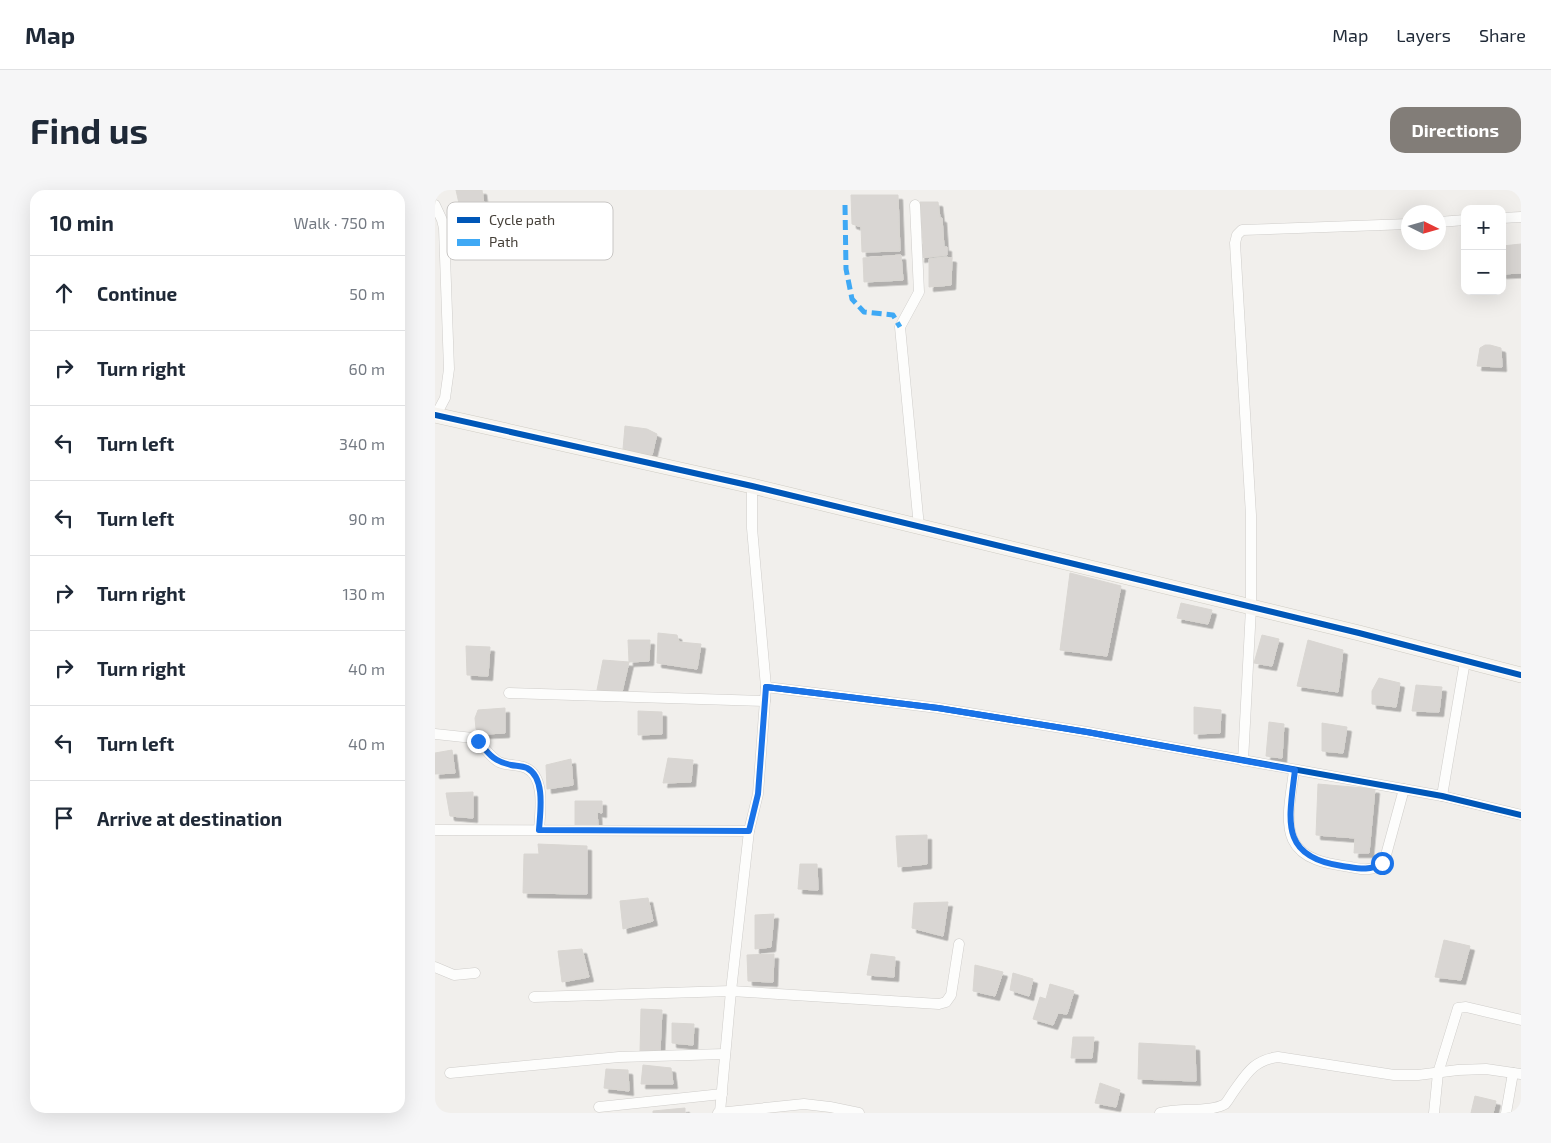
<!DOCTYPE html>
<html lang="en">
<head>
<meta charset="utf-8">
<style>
	body { margin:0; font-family:"Exo 2",sans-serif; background:#f6f6f7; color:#1f2937 }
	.controls { position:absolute; right:15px; top:15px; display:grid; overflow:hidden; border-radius:10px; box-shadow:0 5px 20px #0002 }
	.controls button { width:45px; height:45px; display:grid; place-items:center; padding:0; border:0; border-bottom:1px solid #e0e1e3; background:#fff; color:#1f2937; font:25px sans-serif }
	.compass { position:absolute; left:966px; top:15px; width:45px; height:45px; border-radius:50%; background:#fff; box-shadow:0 5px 20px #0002; rotate:95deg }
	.stop { position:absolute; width:15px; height:15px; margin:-11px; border:4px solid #1a73e8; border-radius:50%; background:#fff }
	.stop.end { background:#1a73e8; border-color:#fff; box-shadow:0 1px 5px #0008 }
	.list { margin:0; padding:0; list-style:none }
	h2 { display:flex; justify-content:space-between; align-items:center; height:65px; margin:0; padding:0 20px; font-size:21px }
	h2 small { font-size:16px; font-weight:400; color:#747a83 }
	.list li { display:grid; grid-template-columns:32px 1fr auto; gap:15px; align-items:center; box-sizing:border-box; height:75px; padding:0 20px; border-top:1px solid #e0e1e3 }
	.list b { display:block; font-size:19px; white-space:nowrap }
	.list em { font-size:16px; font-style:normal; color:#747a83 }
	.icon { flex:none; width:28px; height:28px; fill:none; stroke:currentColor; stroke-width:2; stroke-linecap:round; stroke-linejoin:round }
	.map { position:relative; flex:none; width:1086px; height:923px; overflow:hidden; border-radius:15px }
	header { display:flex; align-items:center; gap:30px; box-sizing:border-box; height:70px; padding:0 25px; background:#fff; border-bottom:1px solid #e0e1e3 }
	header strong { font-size:24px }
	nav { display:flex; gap:28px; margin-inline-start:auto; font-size:18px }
	.intro { display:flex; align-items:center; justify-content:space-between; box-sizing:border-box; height:120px; padding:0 30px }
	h1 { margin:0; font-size:35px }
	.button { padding:12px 22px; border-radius:15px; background:#827d78; color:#fff; font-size:18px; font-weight:700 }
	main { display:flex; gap:30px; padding:0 30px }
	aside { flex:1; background:#fff; border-radius:15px; box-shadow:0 5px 20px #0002 }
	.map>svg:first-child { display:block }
	.building { fill:#d9d6d3; stroke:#d9d6d2; filter:url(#shadow) }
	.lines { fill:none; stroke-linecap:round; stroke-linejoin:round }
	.street-casing { stroke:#cfcdca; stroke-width:11 }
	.secondary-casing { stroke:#cfccc4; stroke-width:16 }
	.street { stroke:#fdfdfc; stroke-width:10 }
	.secondary { stroke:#f6f4f0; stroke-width:15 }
	.quiet { stroke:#3fa9f5; stroke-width:5; stroke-dasharray:10 5; stroke-linecap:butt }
	.cycleway-casing { stroke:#fff; stroke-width:9 }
	.cycleway { stroke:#0057b8; stroke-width:6 }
	.route { stroke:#1a73e8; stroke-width:6 }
	.key { fill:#fff; stroke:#c8c6c4; stroke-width:1 }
	.key-label { font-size:14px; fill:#464039 }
</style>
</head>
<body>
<header>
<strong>Map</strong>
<nav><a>Map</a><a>Layers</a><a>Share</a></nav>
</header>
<div class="intro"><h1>Find us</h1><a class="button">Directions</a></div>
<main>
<aside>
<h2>10 min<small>Walk · 750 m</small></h2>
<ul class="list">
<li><svg class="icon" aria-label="ahead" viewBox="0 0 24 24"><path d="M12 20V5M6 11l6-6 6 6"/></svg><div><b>Continue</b></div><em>50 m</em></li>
<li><svg class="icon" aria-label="right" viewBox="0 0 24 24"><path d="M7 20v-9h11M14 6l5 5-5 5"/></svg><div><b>Turn right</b></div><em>60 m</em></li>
<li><svg class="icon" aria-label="left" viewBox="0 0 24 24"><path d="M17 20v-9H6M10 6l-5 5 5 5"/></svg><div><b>Turn left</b></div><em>340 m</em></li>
<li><svg class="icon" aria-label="left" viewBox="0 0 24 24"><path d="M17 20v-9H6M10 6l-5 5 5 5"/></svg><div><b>Turn left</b></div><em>90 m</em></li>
<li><svg class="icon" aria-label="right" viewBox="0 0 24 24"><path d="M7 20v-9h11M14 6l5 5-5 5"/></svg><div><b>Turn right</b></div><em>130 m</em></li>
<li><svg class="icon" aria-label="right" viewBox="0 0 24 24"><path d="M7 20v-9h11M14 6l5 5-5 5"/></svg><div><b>Turn right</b></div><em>40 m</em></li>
<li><svg class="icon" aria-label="left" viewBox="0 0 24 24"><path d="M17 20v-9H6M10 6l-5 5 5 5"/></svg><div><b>Turn left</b></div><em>40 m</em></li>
<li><svg class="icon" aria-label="arrive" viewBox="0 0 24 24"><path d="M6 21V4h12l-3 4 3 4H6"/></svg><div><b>Arrive at destination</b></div></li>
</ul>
</aside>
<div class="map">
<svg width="1086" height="923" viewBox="0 0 1086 923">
	<defs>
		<filter id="shadow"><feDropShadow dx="4.5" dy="4.5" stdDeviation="0" flood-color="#0004"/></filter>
	</defs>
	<rect width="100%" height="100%" fill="#f1efec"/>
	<g class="building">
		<polygon points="21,0 47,0 49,14 25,18"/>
		<polygon points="416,5 463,5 465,61 427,62 426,37 417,34"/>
		<polygon points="485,12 503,12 505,28 507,28 509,57 512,57 512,65 485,68 486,55 488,54"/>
		<polygon points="1086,54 1086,83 1067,84 1067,56"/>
		<polygon points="466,65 468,90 429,92 428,68"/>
		<polygon points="510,67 517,68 516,95 494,97 494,69"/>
		<polygon points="1050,155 1055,155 1066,158 1067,177 1042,176 1045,158"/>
		<polygon points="190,236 212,239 222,244 217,265 188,259"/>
		<polygon points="635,383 686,396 672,466 625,460"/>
		<polygon points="746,413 777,420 773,434 742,428"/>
		<polygon points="223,443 242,445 244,452 266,454 262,479 222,473"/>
		<polygon points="827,445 844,449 837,476 819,473"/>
		<polygon points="193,450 215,450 214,471 194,472"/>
		<polygon points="873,450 908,460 903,502 862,496"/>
		<polygon points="31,456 55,457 53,486 32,485"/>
		<polygon points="168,470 194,472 187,502 162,500"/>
		<polygon points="944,488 965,493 961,517 937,514 937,501"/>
		<polygon points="981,495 1007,497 1004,522 977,521"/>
		<polygon points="759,517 786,520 785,543 759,544"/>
		<polygon points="70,518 70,543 50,544 41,539 40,528 43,520"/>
		<polygon points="203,521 227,522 227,544 203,545"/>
		<polygon points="834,532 849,534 847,568 831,566"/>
		<polygon points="887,533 912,537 908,563 887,561"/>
		<polygon points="17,560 20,583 0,584 0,563"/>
		<polygon points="233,568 258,570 256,592 228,593"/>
		<polygon points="136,569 138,595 112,599 111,575"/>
		<polygon points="883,594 940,599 934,663 919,663 920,648 881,645"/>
		<polygon points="38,602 38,628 15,626 11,603"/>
		<polygon points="140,611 167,611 167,623 162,622 163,635 140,637"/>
		<polygon points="492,645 492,674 463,677 461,646"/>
		<polygon points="103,654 152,656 152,704 88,703 89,664 104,664"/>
		<polygon points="365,674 382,674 383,700 363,699"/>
		<polygon points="213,708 218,731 188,739 185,711"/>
		<polygon points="513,712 508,746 477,738 479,713"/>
		<polygon points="339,724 336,757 320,759 320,725"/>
		<polygon points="1009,750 1035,756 1026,790 1000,787"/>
		<polygon points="147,759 154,787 127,792 123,761"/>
		<polygon points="339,764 338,792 313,791 312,765"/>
		<polygon points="436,764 460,767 459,787 432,785"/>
		<polygon points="540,775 568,782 560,806 538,801"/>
		<polygon points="578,783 598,789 594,806 575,800"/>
		<polygon points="615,794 639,801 632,824 623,823 618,835 598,829 605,807 611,809"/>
		<polygon points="206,819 227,820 225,861 205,862"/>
		<polygon points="237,833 259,834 258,855 237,853"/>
		<polygon points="638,847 659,847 657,868 636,868"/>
		<polygon points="704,853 760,856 761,891 703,889"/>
		<polygon points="208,875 236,878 238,894 206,894"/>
		<polygon points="171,879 193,880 194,901 169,898"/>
		<polygon points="665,893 685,900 681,917 660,913"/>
		<polygon points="1040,906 1061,911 1058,923 1036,923"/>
		<polygon points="250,918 250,923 218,923 218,921"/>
	</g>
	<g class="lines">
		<g class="street-casing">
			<g id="street">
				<polyline points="0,15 7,30 9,38 14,179 10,208 1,225"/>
				<polyline points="480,15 484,102 465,137 484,337"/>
				<polyline points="1067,28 1086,27"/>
				<polyline points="1004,32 1030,30"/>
				<polyline points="331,497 503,518 652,542 1007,606 1086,625"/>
				<polyline points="74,503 330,511"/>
				<path d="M0 544 38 548C48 553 53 566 64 572 72 576 82 574 91 578 111 587 105 623 104 640"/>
				<polyline points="808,571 816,418 816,325 800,53 802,45 807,40 974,34"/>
				<path d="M859 580C857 601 849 630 858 650 868 671 895 674 915 677 921 678 928 680 934 679 943 678 948 672 951 665L969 599"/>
				<polyline points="1007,606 1030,471"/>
				<polyline points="0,640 314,641"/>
				<polyline points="0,777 19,785 40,783"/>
				<polyline points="99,807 296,801 504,814 511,812 516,805 524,754"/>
				<polyline points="15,883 184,867 290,864"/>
				<polyline points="164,917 287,904"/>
				<polyline points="285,922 296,801 314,641 323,604 331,497 317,338 317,296"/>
				<polyline points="283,923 369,914 395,917 424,923"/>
				<path d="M725 923C743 917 775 923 790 914 793 911 796 905 799 901 812 883 819 870 843 867L959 885H983L1023 880 1051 879 1086 884"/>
				<polyline points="999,923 1003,883 1023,818 1031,817 1086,830"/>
				<polyline points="1071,923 1078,883"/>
			</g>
		</g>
		<g class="secondary-casing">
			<polyline id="secondary" points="0,225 317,296 924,443 1086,485"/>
		</g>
		<use href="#street" class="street"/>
		<use href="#secondary" class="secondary"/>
		<polyline class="quiet" points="410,15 411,79 417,109 429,122 458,125 465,137"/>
		<g class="cycleway-casing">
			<g id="cycleway">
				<polyline points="0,225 317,296 924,443 1086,485"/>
				<polyline points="331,497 503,518 652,542 1007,606 1086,625"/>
			</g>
		</g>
		<use href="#cycleway" class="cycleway"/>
	</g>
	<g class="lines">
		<path class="route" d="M43 551C54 564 58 571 76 575 81 576 87 576 92 578 111 588 105 623 104 640L314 641 323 604 331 497 503 518 652 542 860 580C854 630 844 667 907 676 922 678 934 682 947 673"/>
	</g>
	<rect x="12" y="12" width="166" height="58" rx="8" class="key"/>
	<rect x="22" y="27" width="23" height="6" fill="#0057b8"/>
	<rect x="22" y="49" width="23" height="7" fill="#3fa9f5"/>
	<g class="key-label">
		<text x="54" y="35">Cycle path</text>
		<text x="54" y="57">Path</text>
	</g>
</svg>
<div class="controls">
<button>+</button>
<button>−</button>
</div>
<svg class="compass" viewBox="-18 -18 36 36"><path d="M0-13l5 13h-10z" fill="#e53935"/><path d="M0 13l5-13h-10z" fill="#747a83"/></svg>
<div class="stop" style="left:947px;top:673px"></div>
<div class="stop end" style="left:43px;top:551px"></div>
</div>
</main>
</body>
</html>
